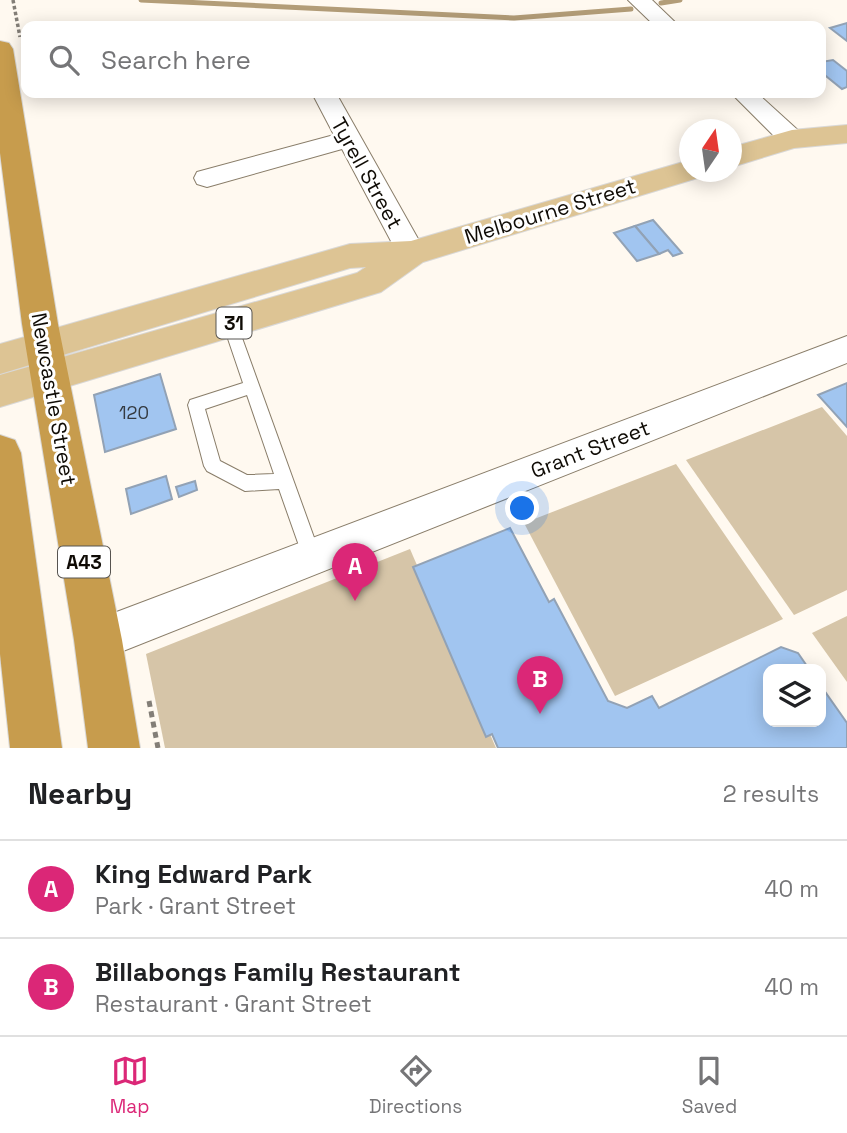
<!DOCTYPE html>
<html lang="en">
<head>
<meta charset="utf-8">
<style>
	body { margin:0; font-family:"Space Grotesk",sans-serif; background:#f2f2f2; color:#202124 }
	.controls { position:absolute; right:21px; bottom:21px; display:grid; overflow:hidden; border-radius:14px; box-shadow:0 4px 18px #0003 }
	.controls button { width:63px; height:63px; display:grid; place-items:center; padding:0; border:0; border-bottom:2px solid #e0e0e0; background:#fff; color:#202124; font:35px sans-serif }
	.compass { position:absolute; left:679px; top:119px; width:63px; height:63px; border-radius:50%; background:#fff; box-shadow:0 4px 18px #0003; rotate:13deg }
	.you { position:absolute; left:523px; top:509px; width:24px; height:24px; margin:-18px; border:5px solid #fff; border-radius:50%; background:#1a73e8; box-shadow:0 0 0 10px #1a73e833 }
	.badge { display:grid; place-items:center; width:46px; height:46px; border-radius:50%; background:#db2777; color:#fff; font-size:23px; font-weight:700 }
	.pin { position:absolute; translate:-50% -58px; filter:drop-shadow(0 2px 4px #0008) }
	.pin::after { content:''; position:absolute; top:37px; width:24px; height:21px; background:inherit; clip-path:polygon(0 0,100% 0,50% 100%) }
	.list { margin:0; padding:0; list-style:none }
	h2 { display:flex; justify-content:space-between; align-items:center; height:91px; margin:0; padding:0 28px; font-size:30px }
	h2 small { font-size:23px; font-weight:400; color:#757577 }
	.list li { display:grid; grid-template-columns:46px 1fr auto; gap:21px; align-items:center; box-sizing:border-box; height:98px; padding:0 28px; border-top:2px solid #e0e0e0 }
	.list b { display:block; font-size:26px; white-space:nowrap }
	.list p { margin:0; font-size:23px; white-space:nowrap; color:#757577 }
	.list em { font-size:23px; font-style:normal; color:#757577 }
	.icon { flex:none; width:38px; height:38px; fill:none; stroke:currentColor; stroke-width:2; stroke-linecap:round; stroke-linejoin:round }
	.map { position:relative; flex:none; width:847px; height:748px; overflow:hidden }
	.search { position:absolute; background:#fff; box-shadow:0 4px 18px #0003; left:21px; right:21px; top:21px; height:77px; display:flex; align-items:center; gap:18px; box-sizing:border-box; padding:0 24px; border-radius:14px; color:#757577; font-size:26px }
	.sheet { height:287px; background:#fff }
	nav { display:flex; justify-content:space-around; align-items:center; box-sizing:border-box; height:98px; border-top:2px solid #e0e0e0; background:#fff; font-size:19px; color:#757577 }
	nav a { display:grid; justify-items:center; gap:4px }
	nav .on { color:#db2777 }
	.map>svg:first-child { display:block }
	.green { fill:#d6c5a8 }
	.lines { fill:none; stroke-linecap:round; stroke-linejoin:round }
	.stream { stroke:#b39d78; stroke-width:5 }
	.building { fill:#a1c5f0; stroke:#92a2b5; stroke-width:2 }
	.lane-casing { stroke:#897d69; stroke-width:2 }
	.street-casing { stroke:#897d69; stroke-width:2 }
	.primary-casing { stroke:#d9d8d7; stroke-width:2 }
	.highway-casing { stroke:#d9d8d7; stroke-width:2 }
	.path-far1 { stroke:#837e77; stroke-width:3.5; stroke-dasharray:3.5 2.5; stroke-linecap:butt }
	.path { stroke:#837e77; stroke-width:5; stroke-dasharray:6 4.5; stroke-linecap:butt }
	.lane { fill:#fff; fill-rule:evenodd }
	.street { fill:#fff; fill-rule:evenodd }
	.primary { fill:#ddc494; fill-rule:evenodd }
	.highway { fill:#c79c4d; fill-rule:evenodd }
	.labels { text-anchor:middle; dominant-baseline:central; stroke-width:6; stroke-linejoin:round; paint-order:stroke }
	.number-label { font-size:18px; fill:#343a40 }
	.shield { fill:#fff; stroke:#575450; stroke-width:2 }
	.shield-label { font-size:19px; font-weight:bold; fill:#0f0b05 }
	.street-label { font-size:21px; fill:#0f0b05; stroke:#fff }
</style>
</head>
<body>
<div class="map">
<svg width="847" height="748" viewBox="0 0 847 748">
	<rect width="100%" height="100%" fill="#fff9f0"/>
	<g class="green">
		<polygon points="822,407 847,436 847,590 794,615 686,460"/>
		<polygon points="676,464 783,619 615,696 524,523"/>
		<polygon points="410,549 496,748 165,748 146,654"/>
		<polygon points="847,616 847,682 812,633"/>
	</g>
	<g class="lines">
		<g class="stream">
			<polyline points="141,0 514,18 631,9"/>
			<polyline points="661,3 680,0"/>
		</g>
	</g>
	<g class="building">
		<polygon points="847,23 847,41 830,28"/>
		<polygon points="833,60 847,71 847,87 842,89 821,72 821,62"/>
		<polygon points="653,220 682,253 673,256 668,250 659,254 635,226"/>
		<polygon points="635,226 659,254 637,261 614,233"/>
		<polygon points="160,374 176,429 105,452 94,395"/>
		<polygon points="847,383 847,427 818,395"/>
		<polygon points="166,476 172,499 131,514 126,489"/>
		<polygon points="195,481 197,490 179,497 176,487"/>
		<polygon points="510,528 549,602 554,599 608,701 627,708 652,696 659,708 781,647 798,653 809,669 768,669 768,722 821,722 821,686 847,723 847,748 498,748 492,734 486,737 413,567"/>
	</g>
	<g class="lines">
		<g class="lane-casing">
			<path id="lane" d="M230 318 237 324 321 557 319 563 312 566 305 563 303 557 279 489 245 491 207 471 204 466 188 405 190 400 243 383 223 324ZM247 395 274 474 247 475 220 461 205 409Z"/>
		</g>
		<g class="street-casing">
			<g id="street">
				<polygon points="628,0 652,0 679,26 655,26"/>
				<polygon points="312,93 336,93 426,253 421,260 411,263 401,260 342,149 207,187 197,184 194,178 197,172 334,135"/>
				<polygon points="731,93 757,93 801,133 805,139 801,145 792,147 783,145"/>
				<polygon points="847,336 847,363 98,661 83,655 77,640 83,625 98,619"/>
			</g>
		</g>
		<g class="primary-casing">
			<g id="primary">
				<polygon points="847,125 847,143 794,148 732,167 732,147 792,130"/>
				<polygon points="690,160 690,172 704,172 701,177 423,262 381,292 0,407 0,375 357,273 366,267 350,268 0,374 0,344 350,244 411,241"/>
			</g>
		</g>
		<g class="highway-casing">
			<g id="highway">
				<polygon points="0,41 9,43 13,49 58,324 122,640 140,748 88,748 74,640 22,324 0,153"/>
				<polygon points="0,435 15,440 21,453 62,748 10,748 0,654"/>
			</g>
		</g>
		<polyline class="path-far1" points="13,0 20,37"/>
		<polyline class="path" points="149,701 158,748"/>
		<use href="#lane" class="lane"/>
		<use href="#street" class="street"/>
		<use href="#primary" class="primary"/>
		<use href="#highway" class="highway"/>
	</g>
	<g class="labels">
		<g class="number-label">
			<text x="134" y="412">120</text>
		</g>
		<g class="shield">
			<rect x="216.5" y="307.5" width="35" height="31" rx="5"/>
			<rect x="58" y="546.5" width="52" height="31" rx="5"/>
		</g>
		<g class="shield-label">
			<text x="234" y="323">31</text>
			<text x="84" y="562">A43</text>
		</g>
		<g class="street-label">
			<text transform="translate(367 173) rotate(61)">Tyrell Street</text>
			<text transform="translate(550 211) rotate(-17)">Melbourne Street</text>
			<text transform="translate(54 399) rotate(80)">Newcastle Street</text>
			<text transform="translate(590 449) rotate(-21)">Grant Street</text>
		</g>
	</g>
</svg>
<div class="controls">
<button><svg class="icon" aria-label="layers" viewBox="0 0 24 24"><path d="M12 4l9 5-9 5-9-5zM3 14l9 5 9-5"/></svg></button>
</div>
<svg class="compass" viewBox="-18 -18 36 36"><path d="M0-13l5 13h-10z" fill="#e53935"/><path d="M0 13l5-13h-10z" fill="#757577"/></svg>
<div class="you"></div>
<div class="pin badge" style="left:355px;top:601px">A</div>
<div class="pin badge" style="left:540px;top:714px">B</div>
<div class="search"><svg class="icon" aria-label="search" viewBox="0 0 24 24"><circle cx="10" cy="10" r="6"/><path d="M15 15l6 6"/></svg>Search here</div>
</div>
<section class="sheet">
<h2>Nearby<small>2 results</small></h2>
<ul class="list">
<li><span class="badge">A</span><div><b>King Edward Park</b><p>Park · Grant Street</p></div><em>40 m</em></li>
<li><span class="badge">B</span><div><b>Billabongs Family Restaurant</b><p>Restaurant · Grant Street</p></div><em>40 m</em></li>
</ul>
</section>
<nav>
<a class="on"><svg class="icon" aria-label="map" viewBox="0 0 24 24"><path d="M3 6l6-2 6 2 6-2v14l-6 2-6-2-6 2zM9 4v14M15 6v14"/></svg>Map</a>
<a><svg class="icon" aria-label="directions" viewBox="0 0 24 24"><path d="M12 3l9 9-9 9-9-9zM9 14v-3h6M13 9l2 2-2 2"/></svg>Directions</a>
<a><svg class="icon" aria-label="saved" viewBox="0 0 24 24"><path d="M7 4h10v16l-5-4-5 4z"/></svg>Saved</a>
</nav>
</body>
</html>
